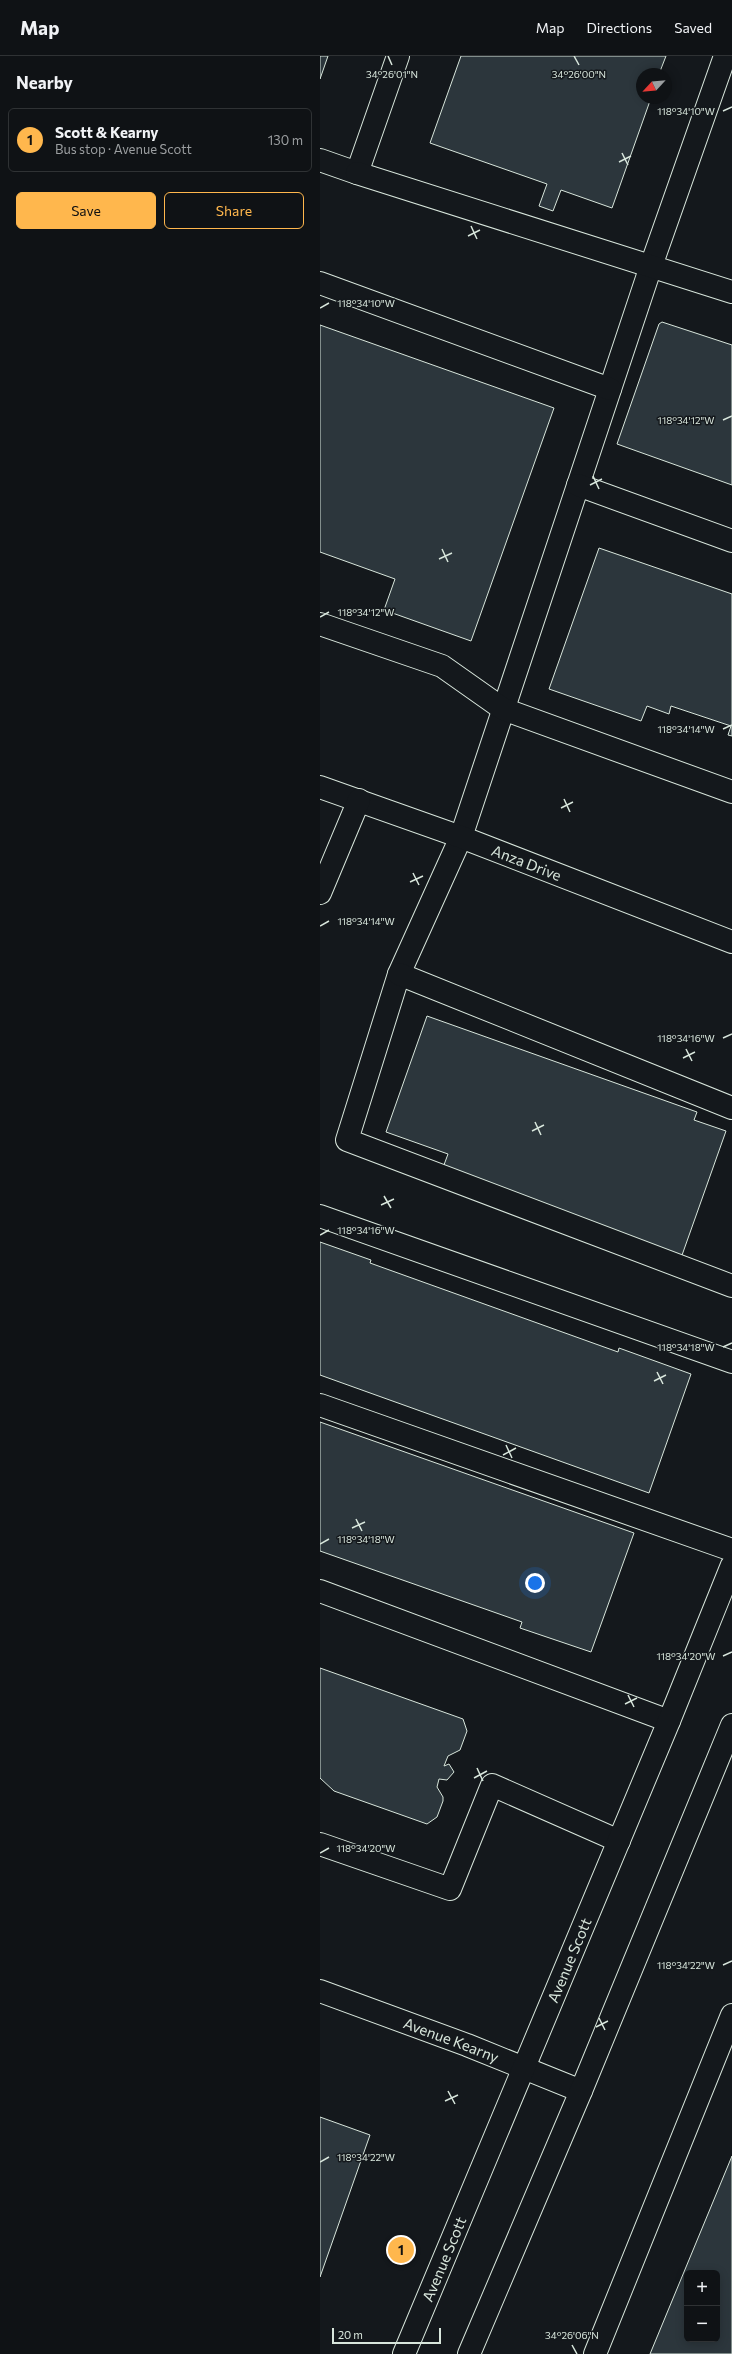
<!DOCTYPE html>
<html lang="en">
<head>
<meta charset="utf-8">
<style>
	body { margin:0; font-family:Commissioner,sans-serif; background:#181b1e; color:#f1f3f6 }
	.controls { position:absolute; right:12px; bottom:12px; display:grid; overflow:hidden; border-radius:6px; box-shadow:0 2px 10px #0003 }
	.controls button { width:36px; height:36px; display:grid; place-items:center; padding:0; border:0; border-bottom:1px solid #2f3234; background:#0f1215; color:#f1f3f6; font:20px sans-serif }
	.compass { position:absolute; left:316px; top:12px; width:36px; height:36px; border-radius:50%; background:#0f1215; box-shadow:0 2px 10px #0003; rotate:244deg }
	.scale { position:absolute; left:12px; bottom:10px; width:109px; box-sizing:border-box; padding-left:4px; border:2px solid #d8e6dc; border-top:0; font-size:11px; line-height:14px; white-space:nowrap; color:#d8e6dc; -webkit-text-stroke:3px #14181c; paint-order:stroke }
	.you { position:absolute; left:215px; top:1527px; width:14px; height:14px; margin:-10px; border:3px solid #fff; border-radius:50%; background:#1a73e8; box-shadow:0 0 0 6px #1a73e833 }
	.badge { display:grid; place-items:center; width:26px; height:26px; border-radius:50%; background:#ffb74d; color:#111; font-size:13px; font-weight:700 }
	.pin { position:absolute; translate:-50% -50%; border:2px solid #fff; box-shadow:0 1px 4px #0006 }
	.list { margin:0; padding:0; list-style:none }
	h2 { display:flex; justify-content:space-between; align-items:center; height:52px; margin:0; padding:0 16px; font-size:17px }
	h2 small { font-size:13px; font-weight:400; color:#9b9ea0 }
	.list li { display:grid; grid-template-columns:26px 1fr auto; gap:12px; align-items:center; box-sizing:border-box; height:64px; margin:0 8px 8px; padding:0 8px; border:1px solid #2f3234; border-radius:6px }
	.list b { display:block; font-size:15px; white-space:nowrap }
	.list p { margin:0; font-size:13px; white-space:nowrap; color:#9b9ea0 }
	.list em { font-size:13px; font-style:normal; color:#9b9ea0 }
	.actions { display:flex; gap:8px; padding:12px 16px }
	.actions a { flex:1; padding:9px 0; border:1px solid #ffb74d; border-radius:6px; text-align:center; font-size:14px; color:#ffb74d }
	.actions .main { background:#ffb74d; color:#111 }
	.map { position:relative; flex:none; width:412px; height:2298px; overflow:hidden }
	header { display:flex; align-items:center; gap:24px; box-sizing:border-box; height:56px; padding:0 20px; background:#0f1215; border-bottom:1px solid #2f3234 }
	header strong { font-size:19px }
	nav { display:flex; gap:22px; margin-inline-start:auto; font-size:14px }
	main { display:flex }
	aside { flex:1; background:#0f1215 }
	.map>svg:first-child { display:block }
	.building { fill:#2c363c; stroke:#d8e6dc; fill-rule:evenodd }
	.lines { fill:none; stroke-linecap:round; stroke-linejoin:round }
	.minor-casing { stroke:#d8e6dc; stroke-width:24 }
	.major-casing { stroke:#d8e6dc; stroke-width:24 }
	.minor { stroke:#14181c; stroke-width:22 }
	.major { stroke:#14181c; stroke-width:22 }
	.ticks { fill:none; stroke:#d8e6dc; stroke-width:1.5 }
	.labels { text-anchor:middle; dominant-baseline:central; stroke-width:3; stroke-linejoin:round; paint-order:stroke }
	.street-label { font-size:15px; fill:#d8e6dc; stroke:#14181c }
	.ticks-label { font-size:10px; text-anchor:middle; fill:#d8e6dc; stroke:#14181c; stroke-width:3; stroke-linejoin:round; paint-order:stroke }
</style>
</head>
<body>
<header>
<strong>Map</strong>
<nav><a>Map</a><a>Directions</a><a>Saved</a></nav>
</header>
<main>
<aside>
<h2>Nearby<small></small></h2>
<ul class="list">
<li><span class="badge">1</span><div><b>Scott &amp; Kearny</b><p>Bus stop · Avenue Scott</p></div><em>130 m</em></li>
</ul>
<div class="actions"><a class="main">Save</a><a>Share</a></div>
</aside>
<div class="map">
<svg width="412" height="2298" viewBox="0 0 412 2298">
	<rect width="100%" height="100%" fill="#14181c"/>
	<g class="building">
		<polygon points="0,0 8,0 0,23"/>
		<polygon points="141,0 346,0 339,18 322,18 322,42 331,42 292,152 241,134 233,155 219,150 227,128 110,87"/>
		<polygon points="342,266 412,289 412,429 297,388 339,268"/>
		<polygon points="0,269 234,352 151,585 64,554 75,523 0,496"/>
		<polygon points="279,492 412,538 412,680 408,679 411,670 351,650 349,658 327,650 321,665 229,633"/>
		<polygon points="107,960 377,1056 374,1064 406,1075 361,1202 121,1117 128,1098 66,1076"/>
		<polygon points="0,1186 51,1204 50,1207 298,1296 299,1292 371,1318 329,1437 0,1319"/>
		<polygon points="0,1366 314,1477 271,1596 200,1572 202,1566 0,1495"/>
		<polygon points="0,1612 143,1663 147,1675 140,1694 128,1700 124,1710 129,1708 134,1716 127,1724 119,1723 117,1731 123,1741 123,1745 117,1761 107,1768 14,1735 0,1722"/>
		<polygon points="0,2061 50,2079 0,2221"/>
		<path d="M412 2100V2298H330ZM367 2217H397V2283H367Z"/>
	</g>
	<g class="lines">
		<g class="minor-casing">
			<g id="minor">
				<polyline points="405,0 331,210 141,781 79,918 27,1084 412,1230"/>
				<polyline points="0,104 37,117 78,0"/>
				<polyline points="37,117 412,236"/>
				<polyline points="0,227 290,333"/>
				<polyline points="258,429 412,485"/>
				<polyline points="0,568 122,610 183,653 412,736"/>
				<path id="s1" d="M0 731 141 781 412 886"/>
				<polyline points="0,837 39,744"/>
				<polyline points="79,918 412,1052"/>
				<polyline points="0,1160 412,1306"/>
				<polyline points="0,1349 412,1494"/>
				<polyline points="0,1535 349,1665"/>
				<polyline points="0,1788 130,1833 172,1729 299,1785"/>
				<path id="s2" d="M0 1935 147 1989 261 2035"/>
				<polyline points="275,2298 412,1959"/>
			</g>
		</g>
		<g class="major-casing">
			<g id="major">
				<path id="s3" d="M84 2298 349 1665 412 1509"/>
				<polyline points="149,2298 261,2035 412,1669"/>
			</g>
		</g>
		<use href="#minor" class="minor"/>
		<use href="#major" class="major"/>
	</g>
	<path class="ticks" d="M68 0 72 9M254 0 259 9M403 55 412 51M302 97 308 109M299 106 311 100M151 170 157 183M148 180 160 174M0 252 9 247M403 364 412 360M273 420 279 433M270 429 282 423M122 493 128 506M119 503 132 497M0 561 9 556M403 673 412 669M244 743 250 756M241 752 253 746M93 817 99 829M90 826 103 820M0 870 9 865M403 982 412 978M366 993 372 1005M363 1002 375 996M215 1066 221 1079M212 1075 224 1069M64 1140 71 1152M61 1149 74 1143M0 1179 9 1174M403 1291 412 1287M337 1316 343 1328M334 1325 346 1319M186 1389 192 1402M183 1399 196 1392M36 1463 42 1475M32 1472 45 1466M0 1488 9 1483M403 1600 412 1596M308 1639 314 1651M305 1648 317 1642M157 1712 163 1725M154 1722 167 1715M0 1797 9 1792M403 1909 412 1905M279 1962 285 1974M276 1971 288 1965M128 2035 135 2048M125 2045 138 2039M0 2106 9 2101M252 2289 257 2298"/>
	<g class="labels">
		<g class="street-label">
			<text stroke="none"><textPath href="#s1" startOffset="220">Anza Drive</textPath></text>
			<text stroke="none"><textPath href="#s3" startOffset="427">Avenue Scott</textPath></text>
			<text stroke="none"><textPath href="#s2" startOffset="140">Avenue Kearny</textPath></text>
			<text stroke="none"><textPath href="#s3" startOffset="103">Avenue Scott</textPath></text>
		</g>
	</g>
	<g class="ticks-label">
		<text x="72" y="22">34°26'01"N</text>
		<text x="259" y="22">34°26'00"N</text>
		<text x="366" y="59">118°34'10"W</text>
		<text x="46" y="251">118°34'10"W</text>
		<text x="366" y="368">118°34'12"W</text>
		<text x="46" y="560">118°34'12"W</text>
		<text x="366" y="677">118°34'14"W</text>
		<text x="46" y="869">118°34'14"W</text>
		<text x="366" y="986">118°34'16"W</text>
		<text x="46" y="1178">118°34'16"W</text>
		<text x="366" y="1295">118°34'18"W</text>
		<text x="46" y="1487">118°34'18"W</text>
		<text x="366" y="1604">118°34'20"W</text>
		<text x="46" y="1796">118°34'20"W</text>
		<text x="366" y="1913">118°34'22"W</text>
		<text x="46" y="2105">118°34'22"W</text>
		<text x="252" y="2283">34°26'06"N</text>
	</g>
</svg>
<div class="controls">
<button>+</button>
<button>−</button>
</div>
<svg class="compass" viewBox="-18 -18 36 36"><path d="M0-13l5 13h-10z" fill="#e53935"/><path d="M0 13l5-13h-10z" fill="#9b9ea0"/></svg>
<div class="scale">20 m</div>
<div class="you"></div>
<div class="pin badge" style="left:81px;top:2194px">1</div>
</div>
</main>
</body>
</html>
